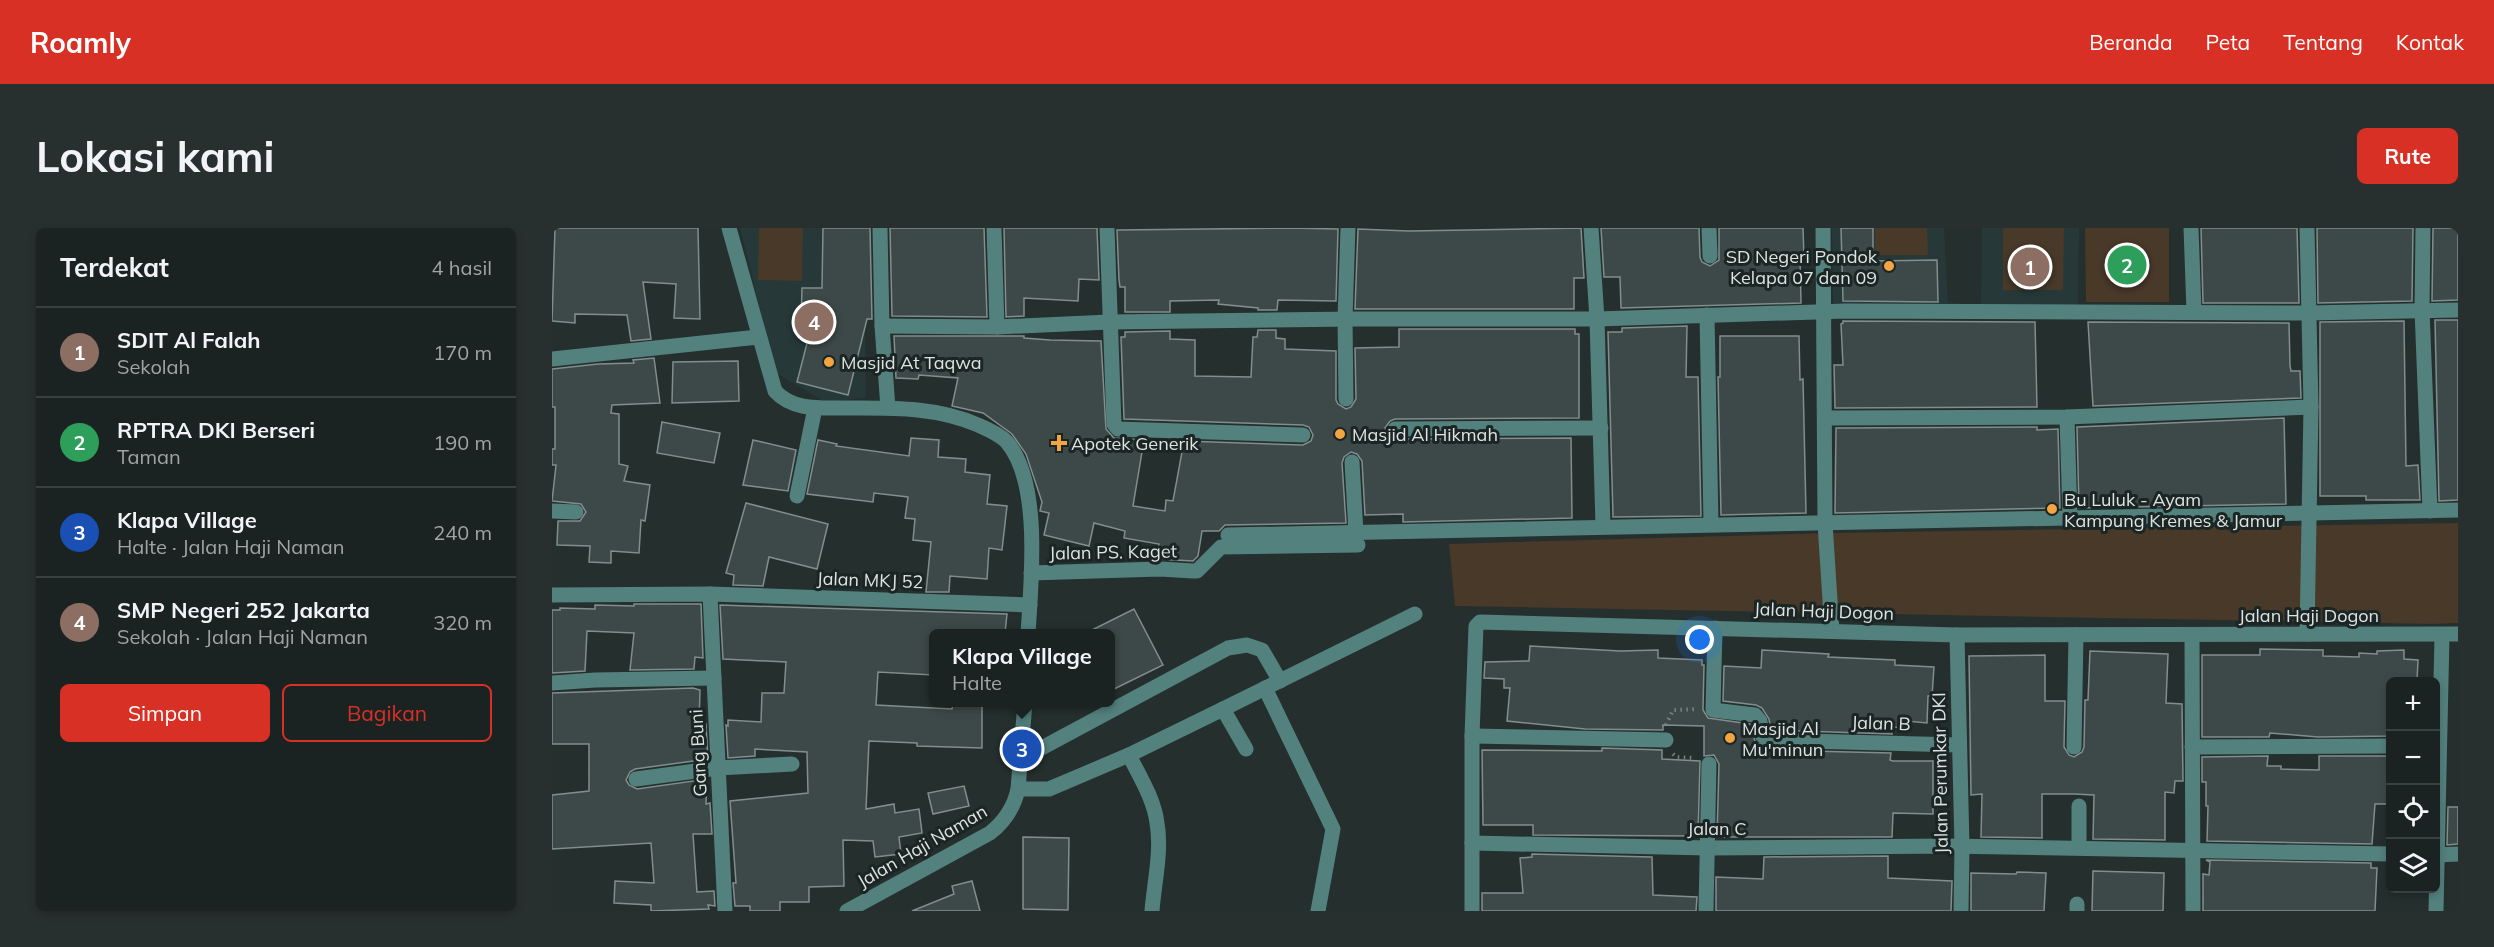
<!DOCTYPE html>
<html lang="id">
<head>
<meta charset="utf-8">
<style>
	body { margin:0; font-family:Mulish,sans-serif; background:#282f2f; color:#f1f3f6 }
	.controls { position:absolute; right:18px; bottom:18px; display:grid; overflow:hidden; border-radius:9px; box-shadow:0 3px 9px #0003 }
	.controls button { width:54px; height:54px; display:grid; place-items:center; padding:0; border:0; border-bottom:2px solid #394040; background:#1b2322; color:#f1f3f6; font:30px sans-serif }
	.you { position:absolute; left:1148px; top:412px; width:21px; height:21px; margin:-15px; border:4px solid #fff; border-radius:50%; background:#1a73e8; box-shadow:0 0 0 9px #1a73e833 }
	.badge { display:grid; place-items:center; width:39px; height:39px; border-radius:50%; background:#d93025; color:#fff; font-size:20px; font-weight:700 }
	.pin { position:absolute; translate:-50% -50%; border:3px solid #fff; box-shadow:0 2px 6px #0006 }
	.popup { position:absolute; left:377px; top:401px; width:186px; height:78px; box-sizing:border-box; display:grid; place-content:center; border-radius:9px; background:#1b2322; filter:drop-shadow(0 2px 4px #0005); font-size:20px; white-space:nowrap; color:#a0a4a5 }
	.popup b { font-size:22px; color:#f1f3f6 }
	.popup::after { content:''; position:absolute; left:50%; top:100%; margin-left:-12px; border:12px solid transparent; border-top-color:#1b2322 }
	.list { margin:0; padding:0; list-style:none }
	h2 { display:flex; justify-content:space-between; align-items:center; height:78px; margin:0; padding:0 24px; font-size:26px }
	h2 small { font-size:20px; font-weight:400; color:#a0a4a5 }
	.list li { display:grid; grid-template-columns:39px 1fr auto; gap:18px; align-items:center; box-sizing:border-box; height:90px; padding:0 24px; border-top:2px solid #394040 }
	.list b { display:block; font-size:22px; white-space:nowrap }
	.list p { margin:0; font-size:20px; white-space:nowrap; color:#a0a4a5 }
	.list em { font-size:20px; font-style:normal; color:#a0a4a5 }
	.actions { display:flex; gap:12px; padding:18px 24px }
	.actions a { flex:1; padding:14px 0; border:2px solid #d93025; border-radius:9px; text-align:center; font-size:21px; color:#d93025 }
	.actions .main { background:#d93025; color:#fff }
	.icon { flex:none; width:33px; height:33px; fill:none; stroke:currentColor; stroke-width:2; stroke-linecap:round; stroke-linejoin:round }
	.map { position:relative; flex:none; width:1906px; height:683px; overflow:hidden; border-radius:9px }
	header { display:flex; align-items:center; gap:36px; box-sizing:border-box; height:84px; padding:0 30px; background:#d93025; color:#fff }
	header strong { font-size:28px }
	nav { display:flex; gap:33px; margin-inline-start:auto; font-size:21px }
	.intro { display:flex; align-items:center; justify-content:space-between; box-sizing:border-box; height:144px; padding:0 36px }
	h1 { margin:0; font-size:42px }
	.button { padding:15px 27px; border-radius:9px; background:#d93025; color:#fff; font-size:21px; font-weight:700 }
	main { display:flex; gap:36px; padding:0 36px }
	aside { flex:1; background:#1b2322; border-radius:9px; box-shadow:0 3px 9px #0003 }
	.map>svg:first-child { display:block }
	.built { fill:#263938 }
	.green { fill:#483929 }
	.building { fill:#3d4948; stroke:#818e8d; stroke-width:1.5 }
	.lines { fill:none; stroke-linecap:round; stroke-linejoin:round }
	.path { stroke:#7a8382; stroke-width:4; stroke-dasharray:1.5 4.5; stroke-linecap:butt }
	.minor { stroke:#53817e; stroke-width:15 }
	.poi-dot { fill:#f2a541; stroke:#1a2524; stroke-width:2 }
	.labels { text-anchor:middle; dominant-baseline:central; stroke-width:6; stroke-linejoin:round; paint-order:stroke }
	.poi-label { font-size:18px; fill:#dce3e2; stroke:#1a2524; text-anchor:start }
	.street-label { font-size:18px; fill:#dce3e2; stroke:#1a2524 }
</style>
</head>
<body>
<header>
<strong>Roamly</strong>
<nav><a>Beranda</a><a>Peta</a><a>Tentang</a><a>Kontak</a></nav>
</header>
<div class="intro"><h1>Lokasi kami</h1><a class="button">Rute</a></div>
<main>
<aside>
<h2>Terdekat<small>4 hasil</small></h2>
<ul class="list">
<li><span class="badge" style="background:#8d6e63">1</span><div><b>SDIT Al Falah</b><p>Sekolah</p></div><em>170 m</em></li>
<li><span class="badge" style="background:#2e9e5b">2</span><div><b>RPTRA DKI Berseri</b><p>Taman</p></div><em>190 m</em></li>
<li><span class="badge" style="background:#1a4fb4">3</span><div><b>Klapa Village</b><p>Halte · Jalan Haji Naman</p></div><em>240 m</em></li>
<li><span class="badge" style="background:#8d6e63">4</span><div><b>SMP Negeri 252 Jakarta</b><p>Sekolah · Jalan Haji Naman</p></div><em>320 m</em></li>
</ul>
<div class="actions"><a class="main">Simpan</a><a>Bagikan</a></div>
</aside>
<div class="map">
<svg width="1906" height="683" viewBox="0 0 1906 683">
	<rect width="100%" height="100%" fill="#242f2e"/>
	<g class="built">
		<polygon points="188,0 312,0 314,169 275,175 224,145"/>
		<polygon points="1280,0 1392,0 1396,75 1281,77"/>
		<polygon points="1430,0 1527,0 1526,79 1429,78"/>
	</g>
	<g class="green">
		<polygon points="207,0 251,0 250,53 206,52"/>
		<polygon points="1323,0 1375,0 1376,27 1323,27"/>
		<polygon points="1451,0 1512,0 1511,62 1451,62"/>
		<polygon points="1533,0 1617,0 1617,74 1534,74"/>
		<polygon points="1906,295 1906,395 1880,396 903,378 897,316 1279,305"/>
	</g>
	<g class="building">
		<polygon points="3,0 146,0 148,91 122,90 124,56 91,54 99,111 79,113 75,87 23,86 23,95 0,93"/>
		<polygon points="271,0 318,0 320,91 315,91 296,167 245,154 260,96 249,96 250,60 270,60"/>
		<polygon points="338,0 432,0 435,89 340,88"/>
		<polygon points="452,0 545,0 547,52 527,51 526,73 472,70 472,88 454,89"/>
		<polygon points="737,0 786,1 784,73 726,72 725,82 706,82 706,80 666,76 667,72 618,73 618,84 573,84 573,59 568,59 567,52 565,2"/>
		<polygon points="1029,0 1032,50 1022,50 1022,81 803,81 806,1 857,3"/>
		<polygon points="1049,0 1147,0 1148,29 1150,34 1158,38 1167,32 1167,0 1251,0 1252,30 1248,30 1249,75 1069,80 1068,49 1052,49"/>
		<polygon points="1289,0 1321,0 1321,33 1385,32 1386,74 1291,73"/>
		<polygon points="1649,0 1745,0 1747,75 1651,75"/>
		<polygon points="1765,0 1861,0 1860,73 1766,75"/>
		<polygon points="1881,0 1906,0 1906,72 1880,73"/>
		<polygon points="1883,92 1906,92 1906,272 1887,273"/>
		<polygon points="1291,93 1483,94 1485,179 1283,180 1282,137 1291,137 1289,96 1291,95"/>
		<polygon points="1852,93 1854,238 1866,237 1868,272 1814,272 1814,268 1768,268 1768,94"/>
		<polygon points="1536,94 1737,95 1738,138 1739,143 1748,143 1749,170 1541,178"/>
		<polygon points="1135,98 1134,149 1146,149 1149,288 1061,289 1056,104 1070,104 1070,100"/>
		<polygon points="847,101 1023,101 1023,106 1027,106 1027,190 843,191 838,193 833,200 835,206 843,211 1019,210 1020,290 851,294 851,286 813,287 810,233 805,226 799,224 792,229 790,235 794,295 673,297 667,303 650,303 646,328 641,333 605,331 607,316 572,310 573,303 542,295 537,318 492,307 497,285 488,283 490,274 474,226 460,206 431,185 400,178 406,150 367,147 366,151 344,150 342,108 472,108 472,110 498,112 549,113 554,201 562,210 592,212 581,278 613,283 614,272 621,273 632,213 751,217 759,213 761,207 757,199 751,197 572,191 569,109 573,109 573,104 618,103 618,111 643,112 643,148 699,149 701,109 705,109 706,102 724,102 724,110 733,111 733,121 784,123 784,172 786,176 794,181 799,179 804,171 803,120 847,119"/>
		<polygon points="1168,108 1247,108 1248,152 1251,151 1254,285 1169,287 1166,149 1168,149"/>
		<polygon points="102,130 108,175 60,177 59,185 67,186 67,236 76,238 72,253 98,257 93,293 89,292 87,325 59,323 59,335 37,334 38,318 5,317 6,293 28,293 34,284 29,276 0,273 4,237 0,237 0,221 3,221 3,179 0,179 0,141 46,136 82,135 81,132"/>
		<polygon points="186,133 187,173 120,175 121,134"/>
		<polygon points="1732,190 1734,276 1527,280 1525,199"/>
		<polygon points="110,194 168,205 162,235 105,225"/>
		<polygon points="1485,199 1485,202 1506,201 1508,280 1283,285 1284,200"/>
		<polygon points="359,210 387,212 386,229 414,231 413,244 438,247 435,276 455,278 450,322 437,320 435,351 398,348 397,364 374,364 379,314 361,312 363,291 353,290 356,269 322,265 321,274 255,266 266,212 285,216 284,218 357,228"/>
		<polygon points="201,212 244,222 236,263 191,257"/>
		<polygon points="194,275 276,296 265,341 217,329 211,358 181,357 182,347 174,345"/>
		<polygon points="82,376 149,376 151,430 143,429 142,441 78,442 82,405 35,403 33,443 0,445 0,382 8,382 8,380 43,381 43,377 82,378"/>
		<polygon points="168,377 455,386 453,405 381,405 381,447 326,444 324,477 400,481 401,474 430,474 430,520 365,518 365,515 317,513 314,581 342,576 343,585 367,581 370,605 347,609 349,626 323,629 321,613 291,612 292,658 257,659 257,674 228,674 228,683 198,683 198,678 183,678 181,655 184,655 178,573 256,565 255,524 203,521 203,528 176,530 174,497 176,498 176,492 209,494 210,465 232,465 234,434 171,431"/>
		<polygon points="582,381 611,437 558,463 558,405 534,405"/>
		<polygon points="978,418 1068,423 1106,422 1106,430 1150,432 1150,437 1152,437 1151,482 1156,490 1198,496 1203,513 1215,522 1339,525 1338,532 1341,533 1381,533 1381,586 1341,585 1340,609 1165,609 1167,536 1162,527 1152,528 1152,498 1111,497 1111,502 1033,501 955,493 958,460 952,460 952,451 932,450 933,434 977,433"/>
		<polygon points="1708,421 1771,422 1771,428 1807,429 1807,425 1825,426 1825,423 1852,422 1852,431 1866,432 1865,453 1839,453 1839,508 1766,509 1718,505 1717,509 1650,509 1650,427 1708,427"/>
		<polygon points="1210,422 1277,426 1276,429 1343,432 1343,437 1382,439 1380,468 1376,468 1375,495 1355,493 1355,500 1340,499 1340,506 1219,502 1217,491 1210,480 1204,477 1171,473 1172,438 1209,440"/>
		<polygon points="1538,423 1616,426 1614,475 1630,476 1631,553 1623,553 1622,565 1613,564 1613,612 1541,611 1542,567 1522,566 1490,566 1490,610 1429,609 1430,566 1419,567 1417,428 1493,427 1493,473 1513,473 1512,519 1517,527 1522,529 1530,524 1532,519 1533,472 1536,472"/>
		<polygon points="141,460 148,462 147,496 154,496 156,531 83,541 78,544 74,552 77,557 85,561 155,551 154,576 158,575 160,606 141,606 145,664 162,663 163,678 156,677 157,681 99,683 99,677 62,675 63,653 102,655 99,615 0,621 0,567 37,563 37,516 0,516 0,465"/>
		<polygon points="1050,520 1110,522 1110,531 1148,533 1146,608 981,607 981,597 931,597 930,522 1050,523"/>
		<polygon points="1716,528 1715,538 1729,538 1729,541 1767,542 1767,528 1839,528 1839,576 1823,576 1820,616 1655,613 1656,578 1654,578 1654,554 1650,554 1650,529"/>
		<polygon points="412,558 417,578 381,586 376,565"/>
		<polygon points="1896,579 1906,579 1906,616 1895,617"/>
		<polygon points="471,609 517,610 516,682 471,681"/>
		<polygon points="980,626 1100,629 1101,667 1145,669 1144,683 930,683 930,665 971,665 968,630 980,629"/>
		<polygon points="1336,628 1336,650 1400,653 1399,683 1164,683 1164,649 1211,651 1212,629"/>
		<polygon points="1654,632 1819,635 1819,640 1825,640 1823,683 1651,683 1651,646 1657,647 1658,634"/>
		<polygon points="1541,643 1612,645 1611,683 1540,683"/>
		<polygon points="1465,644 1494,645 1492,683 1419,683 1419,645 1464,646"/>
		<polygon points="420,653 428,683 360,683 402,666 400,658"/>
	</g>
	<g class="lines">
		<g class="path">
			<polyline points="1114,497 1121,482 1145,481"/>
			<polyline points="1121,526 1124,529 1143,530"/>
		</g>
		<g class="minor">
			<path d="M177 0 223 163C240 182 266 180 291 180 337 180 383 178 426 197 435 201 447 206 454 213 490 253 479 355 476 406"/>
			<polyline points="328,0 330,98 336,180"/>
			<polyline points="442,0 445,99"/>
			<polyline points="555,0 562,196 566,201 751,207"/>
			<polyline points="1039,0 1045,91 1051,298"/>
			<polyline points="1157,0 1158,28"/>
			<polyline points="1271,0 1273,295 1280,403"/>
			<polyline points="1639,0 1642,83"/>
			<polyline points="1755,0 1759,179 1755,406"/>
			<polyline points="1871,0 1870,82 1878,283"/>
			<polyline points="1155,87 1159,296"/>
			<polyline points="330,98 445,99 557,94 802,91 1045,91 1294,83 1755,85 1906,82"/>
			<polyline points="0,131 206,109"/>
			<polyline points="794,171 793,91 796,0"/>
			<polyline points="1515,189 1518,290"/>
			<polyline points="1274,190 1515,189 1759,179"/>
			<polyline points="843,201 1049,200"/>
			<polyline points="800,234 804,305"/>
			<polyline points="245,268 263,180"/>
			<polyline points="0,283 24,284"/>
			<polyline points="676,307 1906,282"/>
			<polyline points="479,345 608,341 641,343 645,343 669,319 806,317"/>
			<polyline points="158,366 173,683"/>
			<polyline points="0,367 158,366 478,377"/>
			<polyline points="1163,400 1161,482 1203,487 1208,493 1210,507 1215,512 1406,517"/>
			<polyline points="1405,407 1410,619 1409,683"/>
			<polyline points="1640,407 1641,683"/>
			<polyline points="0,455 43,452 162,450"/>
			<polyline points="713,460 781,601 766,683"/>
			<polyline points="671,481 863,386"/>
			<polyline points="920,508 1114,512"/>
			<polyline points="1522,519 1524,407"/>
			<polyline points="1640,519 1838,518"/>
			<path d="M577 527C588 549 602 571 605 595 610 624 602 655 600 683"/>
			<polyline points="469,531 676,420 695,417 710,422 728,453"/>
			<polyline points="84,551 166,540 240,536"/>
			<polyline points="466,561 497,561 577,527 671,481 694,521"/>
			<polyline points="920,615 1156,620 1394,618 1838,626"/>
			<polyline points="1527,620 1527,578"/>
			<polyline points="1884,627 1906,626"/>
			<path d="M295 683 438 605C453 593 462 580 466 561L473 474"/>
			<polyline points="920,683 920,508 924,398 928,394 1405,407 1906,406"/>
			<polyline points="1154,683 1157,536"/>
			<polyline points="1525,683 1525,676"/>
			<polyline points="1884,683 1890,407"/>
		</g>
	</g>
	<g class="poi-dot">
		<circle cx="1337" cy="38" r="6"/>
		<circle cx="277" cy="134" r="6"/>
		<circle cx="788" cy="206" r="6"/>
		<path d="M504 206h6v6h6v6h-6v6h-6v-6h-6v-6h6z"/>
		<circle cx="1500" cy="281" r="6"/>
		<circle cx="1178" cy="510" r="6"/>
	</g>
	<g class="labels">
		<g class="poi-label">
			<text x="1325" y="28" text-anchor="end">SD Negeri Pondok<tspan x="1325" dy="21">Kelapa 07 dan 09</tspan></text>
			<text x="289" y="134">Masjid At Taqwa</text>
			<text x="800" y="206">Masjid Al Hikmah</text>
			<text x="519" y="215">Apotek Generik</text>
			<text x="1512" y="271">Bu Luluk - Ayam<tspan x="1512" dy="21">Kampung Kremes &amp; Jamur</tspan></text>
			<text x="1190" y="500">Masjid Al<tspan x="1190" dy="21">Mu'minun</tspan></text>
		</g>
		<g class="street-label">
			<text transform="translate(561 324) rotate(-1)">Jalan PS. Kaget</text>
			<text transform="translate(318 352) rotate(2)">Jalan MKJ 52</text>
			<text transform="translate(1272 383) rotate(2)">Jalan Haji Dogon</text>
			<text x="1757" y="387">Jalan Haji Dogon</text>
			<text transform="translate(1329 495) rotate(2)">Jalan B</text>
			<text transform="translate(146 525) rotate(-93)">Gang Buni</text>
			<text transform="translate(1388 545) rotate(-91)">Jalan Perumkar DKI</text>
			<text x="1165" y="600">Jalan C</text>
			<text transform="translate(370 618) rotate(-30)">Jalan Haji Naman</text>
		</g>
	</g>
</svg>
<div class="controls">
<button>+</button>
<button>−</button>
<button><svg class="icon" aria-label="locate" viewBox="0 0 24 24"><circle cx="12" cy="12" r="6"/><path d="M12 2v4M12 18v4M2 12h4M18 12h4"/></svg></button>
<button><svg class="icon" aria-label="layers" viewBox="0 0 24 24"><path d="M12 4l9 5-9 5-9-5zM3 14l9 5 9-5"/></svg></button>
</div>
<div class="you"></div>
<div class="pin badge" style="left:1478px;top:39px;background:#8d6e63">1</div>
<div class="pin badge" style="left:1575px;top:37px;background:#2e9e5b">2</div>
<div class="pin badge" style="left:470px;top:521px;background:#1a4fb4">3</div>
<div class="popup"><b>Klapa Village</b>Halte</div>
<div class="pin badge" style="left:262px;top:94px;background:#8d6e63">4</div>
</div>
</main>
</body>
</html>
